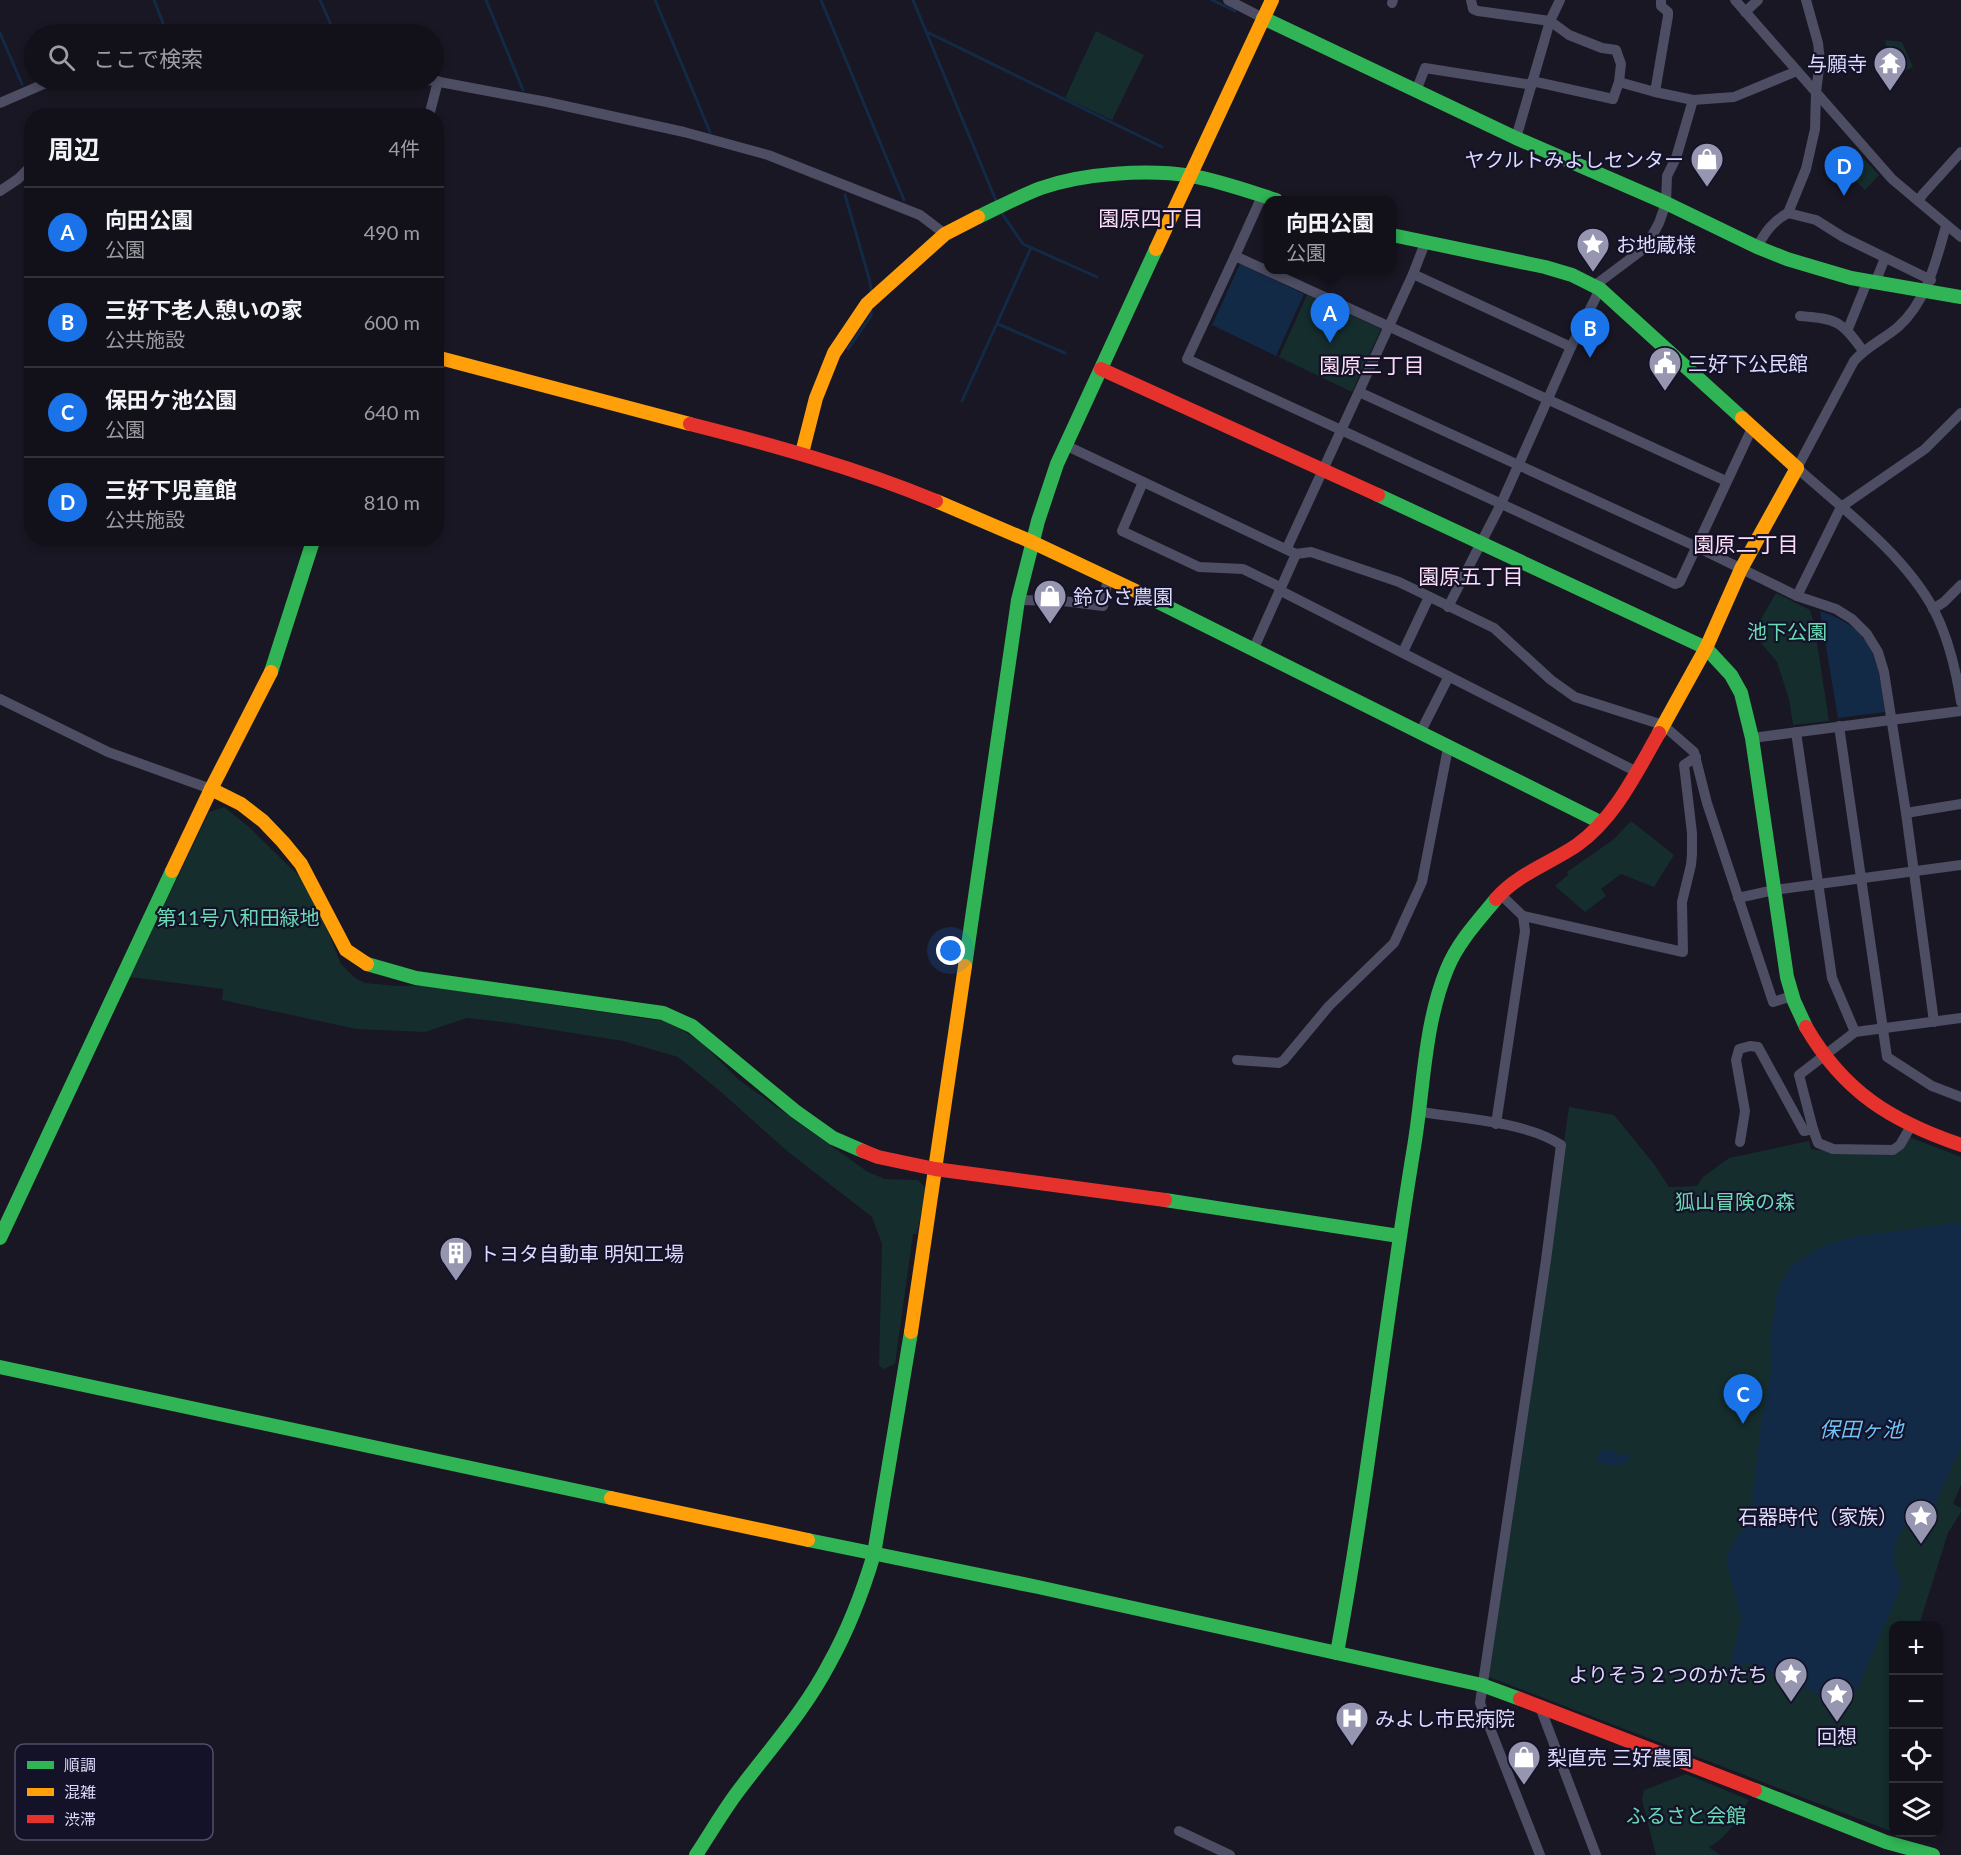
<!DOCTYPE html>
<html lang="ja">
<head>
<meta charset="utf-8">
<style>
	body { margin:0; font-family:Lato,"Noto Sans JP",sans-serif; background:#1b1a23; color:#f1f3f6 }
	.controls { position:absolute; right:18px; bottom:18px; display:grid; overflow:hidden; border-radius:12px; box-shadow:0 3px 9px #0003 }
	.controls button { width:54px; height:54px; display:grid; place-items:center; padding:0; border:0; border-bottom:2px solid #313139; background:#12111a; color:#f1f3f6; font:30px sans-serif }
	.you { position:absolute; left:951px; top:951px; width:21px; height:21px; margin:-15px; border:4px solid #fff; border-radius:50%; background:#1a73e8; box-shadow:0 0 0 9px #1a73e833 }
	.badge { display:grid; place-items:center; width:39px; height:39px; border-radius:50%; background:#1a73e8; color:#fff; font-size:20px; font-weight:700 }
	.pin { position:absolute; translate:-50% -50px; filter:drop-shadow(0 2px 3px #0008) }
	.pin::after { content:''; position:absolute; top:32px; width:21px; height:18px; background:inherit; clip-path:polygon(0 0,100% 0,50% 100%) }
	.popup { position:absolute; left:1264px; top:196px; width:132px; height:78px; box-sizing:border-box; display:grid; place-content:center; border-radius:12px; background:#12111a; filter:drop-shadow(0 2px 4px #0005); font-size:20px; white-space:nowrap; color:#9c9da2 }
	.popup b { font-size:22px; color:#f1f3f6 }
	.popup::after { content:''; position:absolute; left:50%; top:100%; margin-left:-12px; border:12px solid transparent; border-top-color:#12111a }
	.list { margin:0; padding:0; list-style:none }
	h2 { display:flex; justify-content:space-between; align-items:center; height:78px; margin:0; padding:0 24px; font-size:26px }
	h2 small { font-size:20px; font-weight:400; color:#9c9da2 }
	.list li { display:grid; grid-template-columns:39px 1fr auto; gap:18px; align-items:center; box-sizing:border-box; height:90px; padding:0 24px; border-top:2px solid #313139 }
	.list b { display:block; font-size:22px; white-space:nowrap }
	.list p { margin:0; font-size:20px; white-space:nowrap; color:#9c9da2 }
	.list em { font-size:20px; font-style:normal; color:#9c9da2 }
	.icon { flex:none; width:33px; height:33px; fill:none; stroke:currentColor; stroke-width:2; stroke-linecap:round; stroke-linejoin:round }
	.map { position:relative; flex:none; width:1961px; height:1855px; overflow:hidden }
	.search { position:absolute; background:#12111a; box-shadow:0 3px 9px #0003; left:24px; top:24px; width:420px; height:66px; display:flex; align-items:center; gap:15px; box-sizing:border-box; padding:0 21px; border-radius:33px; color:#9c9da2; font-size:22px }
	.panel { position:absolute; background:#12111a; box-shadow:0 3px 9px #0003; left:24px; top:108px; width:420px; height:438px; border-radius:24px }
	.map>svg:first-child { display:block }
	.green { fill:#152d2d }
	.water { fill:#132a47 }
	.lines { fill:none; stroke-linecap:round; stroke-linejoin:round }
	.stream { stroke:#132a47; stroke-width:3 }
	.street { stroke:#4d4d63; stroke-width:10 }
	.fast { stroke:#30b455; stroke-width:14 }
	.slow { stroke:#ff9f0a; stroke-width:14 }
	.jam { stroke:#e5322d; stroke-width:14 }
	.labels { text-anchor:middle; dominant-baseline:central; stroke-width:4.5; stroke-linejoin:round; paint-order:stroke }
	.poi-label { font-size:20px; fill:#dcdbfd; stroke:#141228; text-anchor:start }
	.park-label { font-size:20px; fill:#6ad9b4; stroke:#141228 }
	.neighbourhood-label { font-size:21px; fill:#fdddf4; stroke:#141228 }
	.water-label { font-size:21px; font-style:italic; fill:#70c3f6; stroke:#141228 }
	.key { fill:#141228; stroke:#504e68; stroke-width:1.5 }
	.key-label { font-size:16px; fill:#dcdbfd }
</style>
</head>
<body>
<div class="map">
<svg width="1961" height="1855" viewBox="0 0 1961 1855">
	<rect width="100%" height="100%" fill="#181723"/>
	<g class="green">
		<polygon points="1096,31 1144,55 1112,120 1065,98"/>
		<polygon points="1885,40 1902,42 1913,67 1897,75 1890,66"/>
		<polygon points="1860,155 1879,175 1865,190 1845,171"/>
		<polygon points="1307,295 1381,329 1352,392 1279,357"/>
		<polygon points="1776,593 1810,610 1814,623 1829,721 1793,725 1789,699 1777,662 1753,633"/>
		<polygon points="224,807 249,827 302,879 314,896 341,964 355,978 365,983 397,986 424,986 663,1021 679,1028 701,1042 739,1080 868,1172 885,1179 918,1180 926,1188 917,1234 913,1234 895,1364 884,1369 879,1366 882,1244 872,1217 787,1151 721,1092 678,1057 623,1041 503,1022 467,1018 425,1032 356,1029 222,1000 223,989 130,977 209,812"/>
		<polygon points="1631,821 1674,855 1654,887 1621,874 1601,889 1606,896 1585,912 1555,886 1568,875 1567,872 1614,839"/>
		<polygon points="1569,1107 1614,1115 1654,1164 1669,1187 1697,1186 1703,1177 1729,1158 1809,1141 1811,1149 1835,1152 1893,1155 1909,1137 1961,1157 1961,1485 1953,1504 1961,1508 1961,1512 1948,1533 1919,1625 1894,1626 1893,1832 1489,1677"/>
		<path d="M1686 1774 1749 1800C1737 1818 1729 1837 1709 1847L1720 1855H1656L1642 1800 1644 1790Z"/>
	</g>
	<g class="water">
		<polygon points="1240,264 1304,294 1276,356 1212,325"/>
		<path d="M1820 611C1875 629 1878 661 1885 712L1838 718Z"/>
		<polygon points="1961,1222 1961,1446 1933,1510 1908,1522 1900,1533 1893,1552 1893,1560 1901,1582 1901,1586 1856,1693 1853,1694 1853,1698 1838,1703 1745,1662 1733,1683 1727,1681 1741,1618 1726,1561 1729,1551 1751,1514 1761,1423 1772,1368 1770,1339 1777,1292 1781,1282 1793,1264 1823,1246 1853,1237"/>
		<path d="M1603 1449 1611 1450 1621 1456 1628 1453 1631 1455C1626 1468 1608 1466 1598 1462 1596 1456 1598 1452 1603 1449Z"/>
	</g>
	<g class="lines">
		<g class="stream">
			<polyline points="154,0 163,23"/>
			<polyline points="320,0 335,34"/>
			<polyline points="486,0 523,90"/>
			<polyline points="655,0 710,132"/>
			<polyline points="821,0 904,200"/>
			<polyline points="913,0 997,203"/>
			<polyline points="1212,0 1235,11"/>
			<polyline points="927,32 1162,147"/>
			<polyline points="0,33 22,84"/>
			<polyline points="845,195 869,278 872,294"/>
			<polyline points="1001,212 1023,244 1097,277"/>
			<polyline points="998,324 1065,353"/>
			<polyline points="848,349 871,316 871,307"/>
			<polyline points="962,401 1031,248"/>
		</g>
		<g class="street">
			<polyline points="1228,0 1263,18"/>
			<polyline points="1471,0 1473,9 1478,11 1550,21 1569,35 1602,48 1616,50 1621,64 1619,82"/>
			<polyline points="1735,0 1892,179 1961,237"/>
			<polyline points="1806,0 1818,43 1820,61 1816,92 1815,129 1806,169 1788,213 1816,220 1843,237 1931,280"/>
			<polyline points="1392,3 1393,0"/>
			<polyline points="1745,12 1758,0"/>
			<path d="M155 34C175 28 195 30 215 34"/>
			<polyline points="429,80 547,102 684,132 768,155 920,215 945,234"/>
			<polyline points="1532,81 1613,99 1619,82 1655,92 1693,100 1734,97 1797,71"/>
			<polyline points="1416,91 1425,68 1532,85"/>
			<polyline points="1655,92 1668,16 1668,12 1661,6 1661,0"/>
			<polyline points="0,103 53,80"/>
			<polyline points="429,116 438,81"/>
			<polyline points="1516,138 1550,21 1560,0"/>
			<polyline points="0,191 18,179 32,165"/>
			<polyline points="1262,196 1235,256 1726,481"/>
			<polyline points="1918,201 1923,194 1961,152"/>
			<path d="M1946 226C1936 261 1927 301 1898 327 1884 339 1867 346 1854 361L1797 468C1844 510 1904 554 1934 610 1949 639 1956 670 1961 702"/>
			<path d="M1757 247C1766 231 1773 221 1788 213"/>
			<polyline points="1235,256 1187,359 1675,584 1680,582 1753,426"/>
			<polyline points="1413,274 1571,347"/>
			<polyline points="1875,283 1885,258"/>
			<polyline points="1594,286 1646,247 1659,223 1666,203 1667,176 1676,158 1693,100"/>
			<path d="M1800 316C1837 319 1842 321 1863 351"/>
			<polyline points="1848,329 1867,282"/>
			<polyline points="1359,392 1695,546 1797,596 1836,609 1852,619 1867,634 1878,652 1884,672 1906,813 1934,1022"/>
			<polyline points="1065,445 1296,554 1311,552 1399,582 1494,628 1551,680 1575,697 1663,725 1694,752 1707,803 1773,1002 1792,996"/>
			<polyline points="1143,482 1122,531 1199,567 1243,569 1280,587"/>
			<polyline points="1287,548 1413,274 1425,243"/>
			<path d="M1279 590C1398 650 1517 712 1637 772"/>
			<polyline points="1797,596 1841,507 1925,449 1961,413"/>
			<polyline points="1018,600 1063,601 1103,606 1108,578"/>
			<polyline points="1448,607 1501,504 1571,347 1600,289"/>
			<polyline points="1933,609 1944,602 1961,585"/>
			<polyline points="1254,648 1296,554"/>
			<polyline points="1403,652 1429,597"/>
			<polyline points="0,699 108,752 211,789"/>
			<polyline points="1839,726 1887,1057 1932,1086 1961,1097"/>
			<polyline points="1796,732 1832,978 1855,1032"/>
			<polyline points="1420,733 1448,678"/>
			<polyline points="1752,738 1961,711"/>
			<polyline points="1906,813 1961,804"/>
			<polyline points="1500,894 1523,916"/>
			<polyline points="1738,898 1774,890 1961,865"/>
			<polyline points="1237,1060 1279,1063 1284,1060 1329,1006 1394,943 1422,882 1448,748"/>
			<path d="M1420 1112C1461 1118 1527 1122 1561 1145L1546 1260 1480 1703 1540 1855"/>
			<polyline points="1496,1124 1525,931 1523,916 1683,952 1682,902 1691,865 1692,854 1692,833 1684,765 1696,757"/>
			<polyline points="1813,1129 1799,1075 1855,1032 1961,1018"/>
			<polyline points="1740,1142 1745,1111 1736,1060 1739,1049 1750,1046 1758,1047 1804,1131 1813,1129 1818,1143 1833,1149 1893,1150 1900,1145 1911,1126"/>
			<polyline points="1540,1707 1596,1855"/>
			<polyline points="1179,1831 1230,1855"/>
		</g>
		<g class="fast">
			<polyline points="1263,18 1516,138 1666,203 1757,247 1787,259 1851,278 1961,297"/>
			<path d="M978 217C999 207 1020 196 1041 188 1084 173 1147 169 1192 176 1220 181 1248 191 1276 200"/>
			<polyline points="1392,235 1545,267 1572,275 1600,289 1742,418"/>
			<polyline points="1378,495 1706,648 1731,675 1741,693 1752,738 1787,977 1794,1001 1806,1027"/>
			<polyline points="1140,593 1600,822"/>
			<polyline points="271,672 314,538"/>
			<polyline points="367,964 416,978 663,1013 692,1026 795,1111 833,1138 863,1151"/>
			<polyline points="965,966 1018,600 1038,521 1057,464 1156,249"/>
			<polyline points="1165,1200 1399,1236"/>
			<polyline points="0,1238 172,871"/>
			<polyline points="0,1367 611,1498"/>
			<polyline points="808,1540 1038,1587 1482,1685 1520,1699"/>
			<path d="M1337 1653C1368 1485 1386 1315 1414 1147 1424 1087 1424 1025 1447 969 1458 942 1478 921 1496 899"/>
			<polyline points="1755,1790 1886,1842 1933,1855"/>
			<path d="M696 1855C710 1834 723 1811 739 1790 770 1749 805 1710 829 1664 848 1630 863 1591 874 1554L911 1332"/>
		</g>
		<g class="slow">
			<polyline points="1156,249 1272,0"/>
			<polyline points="436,357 690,424"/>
			<polyline points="802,453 816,398 834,353 867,304 945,234 978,217"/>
			<polyline points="936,501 1032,542 1140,593"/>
			<polyline points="1659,733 1706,648 1741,569 1797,468 1742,418"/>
			<polyline points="211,789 241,804 263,821 283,842 301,864 346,950 367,964"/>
			<polyline points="172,871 211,789 271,672"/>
			<polyline points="911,1332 965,966"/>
			<polyline points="611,1498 808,1540"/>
		</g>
		<g class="jam">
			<polyline points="1101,369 1378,495"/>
			<path d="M690 424C773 445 856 468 936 501"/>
			<path d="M1496 899C1517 874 1551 863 1577 845 1615 818 1636 773 1659 733"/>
			<path d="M1806 1027C1844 1092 1891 1121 1961 1145"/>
			<polyline points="863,1151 878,1157 935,1169 1165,1200"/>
			<polyline points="1520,1699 1755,1790"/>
		</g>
	</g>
	<defs>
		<g id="temple-pin" transform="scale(1.725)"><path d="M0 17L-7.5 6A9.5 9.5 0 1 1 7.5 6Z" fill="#9796b1" stroke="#141228"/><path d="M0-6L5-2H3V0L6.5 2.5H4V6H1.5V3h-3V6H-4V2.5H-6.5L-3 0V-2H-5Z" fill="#fff"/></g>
		<g id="shop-pin" transform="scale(1.725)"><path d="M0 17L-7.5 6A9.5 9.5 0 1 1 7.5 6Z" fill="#9796b1" stroke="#141228"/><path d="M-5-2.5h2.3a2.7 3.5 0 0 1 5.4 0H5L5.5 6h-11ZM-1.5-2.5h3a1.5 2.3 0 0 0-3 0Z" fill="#fff"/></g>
		<g id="sight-pin" transform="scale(1.725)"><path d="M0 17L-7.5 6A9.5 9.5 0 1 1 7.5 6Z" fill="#9796b1" stroke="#141228"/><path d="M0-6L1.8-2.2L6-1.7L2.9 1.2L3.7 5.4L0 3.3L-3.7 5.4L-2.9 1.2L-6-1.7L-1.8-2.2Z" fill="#fff"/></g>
		<g id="civic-pin" transform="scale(1.725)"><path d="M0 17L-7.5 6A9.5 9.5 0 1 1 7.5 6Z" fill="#9796b1" stroke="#141228"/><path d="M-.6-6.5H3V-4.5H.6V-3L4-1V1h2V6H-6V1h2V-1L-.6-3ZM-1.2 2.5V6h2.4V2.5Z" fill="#fff"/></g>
		<g id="building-pin" transform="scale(1.725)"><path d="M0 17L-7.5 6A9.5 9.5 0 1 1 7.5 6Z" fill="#9796b1" stroke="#141228"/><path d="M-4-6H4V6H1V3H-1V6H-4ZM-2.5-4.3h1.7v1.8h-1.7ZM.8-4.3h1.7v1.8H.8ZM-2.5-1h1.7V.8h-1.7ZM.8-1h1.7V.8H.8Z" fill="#fff"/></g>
		<g id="hospital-pin" transform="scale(1.725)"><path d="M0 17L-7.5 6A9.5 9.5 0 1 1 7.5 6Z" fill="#9796b1" stroke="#141228"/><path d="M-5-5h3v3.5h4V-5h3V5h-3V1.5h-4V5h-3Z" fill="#fff"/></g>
	</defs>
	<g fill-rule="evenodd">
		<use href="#temple-pin" x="1890" y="63"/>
		<use href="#shop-pin" x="1707" y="159"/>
		<use href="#sight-pin" x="1593" y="244"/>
		<use href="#civic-pin" x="1665" y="363"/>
		<use href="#shop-pin" x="1050" y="596"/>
		<use href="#building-pin" x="456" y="1253"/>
		<use href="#sight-pin" x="1921" y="1516"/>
		<use href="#sight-pin" x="1791" y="1674"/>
		<use href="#sight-pin" x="1837" y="1694"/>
		<use href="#hospital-pin" x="1352" y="1718"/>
		<use href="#shop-pin" x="1524" y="1757"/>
	</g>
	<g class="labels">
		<g class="poi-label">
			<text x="1867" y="63" text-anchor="end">与願寺</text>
			<text x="1684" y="159" text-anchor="end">ヤクルトみよしセンター</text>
			<text x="1616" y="244">お地蔵様</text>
			<text x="1688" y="363">三好下公民館</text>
			<text x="1073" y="596">鈴ひさ農園</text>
			<text x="479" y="1253">トヨタ自動車 明知工場</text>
			<text x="1898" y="1516" text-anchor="end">石器時代（家族）</text>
			<text x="1768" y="1674" text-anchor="end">よりそう２つのかたち</text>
			<text x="1375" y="1718">みよし市民病院</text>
			<text x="1837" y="1736" text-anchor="middle">回想</text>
			<text x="1547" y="1757">梨直売 三好農園</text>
		</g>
		<g class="park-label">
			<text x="1787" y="631">池下公園</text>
			<text x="238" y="917">第11号八和田緑地</text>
			<text x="1735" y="1201">狐山冒険の森</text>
			<text x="1686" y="1815">ふるさと会館</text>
		</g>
		<g class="neighbourhood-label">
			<text x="1151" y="217">園原四丁目</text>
			<text x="1372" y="364">園原三丁目</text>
			<text x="1746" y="543">園原二丁目</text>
			<text x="1471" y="575">園原五丁目</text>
		</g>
		<g class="water-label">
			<text x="1861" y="1428">保田ヶ池</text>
		</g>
	</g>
	<rect x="15" y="1744" width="198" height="96" rx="9" class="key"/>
	<rect x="27" y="1761" width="27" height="8" fill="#30b455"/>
	<rect x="27" y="1788" width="27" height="8" fill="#ff9f0a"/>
	<rect x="27" y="1815" width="27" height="8" fill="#e5322d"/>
	<g class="key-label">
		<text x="64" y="1771">順調</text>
		<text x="64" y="1798">混雑</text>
		<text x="64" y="1825">渋滞</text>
	</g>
</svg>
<div class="controls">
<button>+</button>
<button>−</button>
<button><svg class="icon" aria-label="locate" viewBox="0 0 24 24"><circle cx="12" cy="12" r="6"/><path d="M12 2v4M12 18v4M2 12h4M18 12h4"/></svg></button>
<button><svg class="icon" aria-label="layers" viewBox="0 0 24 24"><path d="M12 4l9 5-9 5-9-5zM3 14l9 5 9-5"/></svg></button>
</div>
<div class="you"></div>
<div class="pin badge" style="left:1330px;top:343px">A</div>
<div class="popup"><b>向田公園</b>公園</div>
<div class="pin badge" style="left:1590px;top:358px">B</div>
<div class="pin badge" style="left:1743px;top:1424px">C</div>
<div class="pin badge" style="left:1844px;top:196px">D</div>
<div class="search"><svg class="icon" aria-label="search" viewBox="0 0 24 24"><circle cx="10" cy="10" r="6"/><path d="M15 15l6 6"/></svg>ここで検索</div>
<section class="panel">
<h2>周辺<small>4件</small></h2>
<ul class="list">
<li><span class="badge">A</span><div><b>向田公園</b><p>公園</p></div><em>490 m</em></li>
<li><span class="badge">B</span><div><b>三好下老人憩いの家</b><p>公共施設</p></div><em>600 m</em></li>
<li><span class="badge">C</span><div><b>保田ケ池公園</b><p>公園</p></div><em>640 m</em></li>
<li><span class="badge">D</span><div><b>三好下児童館</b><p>公共施設</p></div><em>810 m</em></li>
</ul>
</section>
</div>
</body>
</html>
